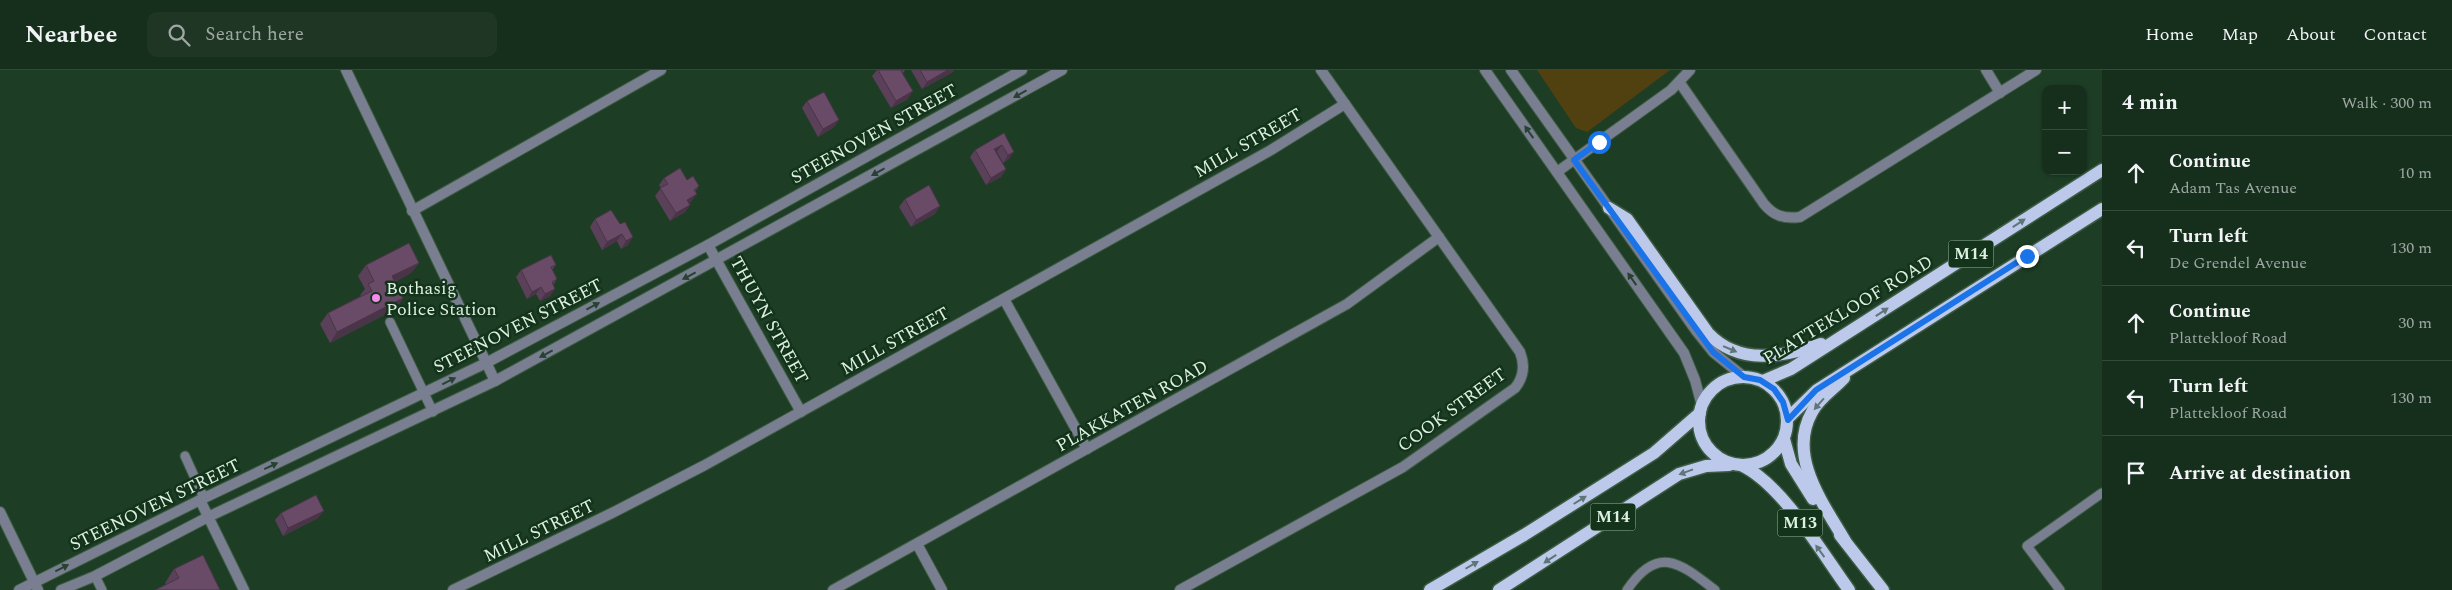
<!DOCTYPE html>
<html lang="en">
<head>
<meta charset="utf-8">
<style>
	body { margin:0; font-family:Spectral,serif; background:#1f3625; color:#f1f3f6 }
	.controls { position:absolute; right:15px; top:15px; display:grid; overflow:hidden; border-radius:10px; box-shadow:0 1px 4px #0004 }
	.controls button { width:45px; height:45px; display:grid; place-items:center; padding:0; border:0; border-bottom:1px solid #354a3b; background:#162e1c; color:#f1f3f6; font:25px sans-serif }
	.stop { position:absolute; width:15px; height:15px; margin:-11px; border:4px solid #1a73e8; border-radius:50%; background:#fff }
	.stop.end { background:#1a73e8; border-color:#fff; box-shadow:0 1px 5px #0008 }
	.list { margin:0; padding:0; list-style:none }
	h2 { display:flex; justify-content:space-between; align-items:center; height:65px; margin:0; padding:0 20px; font-size:21px }
	h2 small { font-size:16px; font-weight:400; color:#9ea8a3 }
	.list li { display:grid; grid-template-columns:32px 1fr auto; gap:15px; align-items:center; box-sizing:border-box; height:75px; padding:0 20px; border-top:1px solid #354a3b }
	.list b { display:block; font-size:19px; white-space:nowrap }
	.list p { margin:0; font-size:16px; white-space:nowrap; color:#9ea8a3 }
	.list em { font-size:16px; font-style:normal; color:#9ea8a3 }
	.icon { flex:none; width:28px; height:28px; fill:none; stroke:currentColor; stroke-width:2; stroke-linecap:round; stroke-linejoin:round }
	.map { position:relative; flex:none; width:2102px; height:520px; overflow:hidden }
	header { display:flex; align-items:center; gap:30px; box-sizing:border-box; height:70px; padding:0 25px; background:#162e1c; border-bottom:1px solid #354a3b }
	header strong { font-size:24px }
	nav { display:flex; gap:28px; margin-inline-start:auto; font-size:18px }
	.search { width:350px; height:45px; background:#1f3625; display:flex; align-items:center; gap:12px; box-sizing:border-box; padding:0 18px; border-radius:10px; color:#9ea8a3; font-size:19px }
	main { display:flex }
	aside { flex:1; background:#162e1c }
	.map>svg:first-child { display:block }
	.green { fill:#514110 }
	.lines { fill:none; stroke-linecap:round; stroke-linejoin:round }
	.service-casing { stroke:#3c5b43; stroke-width:11 }
	.minor-casing { stroke:#3c5b43; stroke-width:12 }
	.tertiary-casing { stroke:#3c5b43; stroke-width:12 }
	.primary-casing { stroke:#3c5b43; stroke-width:15 }
	.service { stroke:#797f90; stroke-width:9 }
	.minor { stroke:#797f90; stroke-width:10 }
	.tertiary { stroke:#797f90; stroke-width:10 }
	.primary { stroke:#bcc9eb; stroke-width:12 }
	.wall { fill:#5a4059 }
	.shaded-wall { fill:#4a3448 }
	.building { fill:#694b67; stroke:#4a3448 }
	.oneway { fill:#274232 }
	.oneway2 { fill:#5f7679 }
	.route { stroke:#1a73e8; stroke-width:6 }
	.poi-dot { fill:#f589ee; stroke:#13331b; stroke-width:2 }
	.labels { text-anchor:middle; dominant-baseline:central; stroke-width:5; stroke-linejoin:round; paint-order:stroke }
	.shield { fill:#13331b; stroke:#a1b8a6; stroke-width:1 }
	.shield-label { font-size:16px; font-weight:bold; fill:#def1e1 }
	.street-label { font-size:18px; fill:#def1e1; stroke:#13331b }
	.poi-label { font-size:18px; fill:#def1e1; stroke:#13331b; text-anchor:start }
</style>
</head>
<body>
<header>
<strong>Nearbee</strong>
<div class="search"><svg class="icon" aria-label="search" viewBox="0 0 24 24"><circle cx="10" cy="10" r="6"/><path d="M15 15l6 6"/></svg>Search here</div>
<nav><a>Home</a><a>Map</a><a>About</a><a>Contact</a></nav>
</header>
<main>
<div class="map">
<svg width="2102" height="520" viewBox="0 0 2102 520">
	<rect width="100%" height="100%" fill="#1d3e25"/>
	<polygon class="green" points="1537,0 1670,0 1587,62 1576,58"/>
	<g class="lines">
		<g class="service-casing">
			<g id="service">
				<polyline points="390,252 433,342"/>
				<polyline points="185,386 204,428"/>
				<polyline points="95,506 102,520"/>
				<path d="M1627 520C1658 474 1680 493 1715 520"/>
				<polyline points="2060,520 2027,476 2102,423"/>
			</g>
		</g>
		<g class="minor-casing">
			<g id="minor">
				<polyline points="346,0 495,311"/>
				<polyline points="1986,0 2000,23"/>
				<path d="M1680 13 1764 134C1774 146 1784 149 1800 147L2036 0"/>
				<polyline points="1557,102 1671,20 1690,0"/>
				<polyline points="412,141 661,0"/>
				<polyline points="708,175 801,342"/>
				<polyline points="1004,229 1087,379"/>
				<polyline points="200,430 244,520"/>
				<polyline points="0,442 38,520"/>
				<polyline points="917,474 942,520"/>
				<polyline points="453,520 614,442 705,395 1271,80 1345,34"/>
				<polyline points="833,520 1347,234 1439,167"/>
				<path d="M1180 520 1403 397 1515 318C1524 307 1525 295 1520 282L1321 0"/>
			</g>
		</g>
		<g class="tertiary-casing">
			<g id="tertiary">
				<polyline points="1485,0 1684,283 1695,310 1702,336"/>
				<polyline points="1511,0 1697,262 1713,282 1744,307"/>
				<polyline points="19,520 200,430 486,293 708,175 1022,0"/>
				<polyline points="61,520 95,506 208,447 495,311 1062,0"/>
			</g>
		</g>
		<g class="primary-casing">
			<g id="primary">
				<path d="M1609 138 1627 149 1708 263C1739 296 1783 287 1821 274"/>
				<circle cx="1743" cy="351" r="44"/>
				<path d="M1844 308C1834 319 1819 328 1812 342 1787 386 1823 433 1845 471"/>
				<polyline points="1763,311 1791,299 2102,100"/>
				<polyline points="1787,349 1817,320 2102,139"/>
				<polyline points="1784,369 1791,394 1813,429"/>
				<path d="M1741 395C1782 414 1822 483 1849 520"/>
				<polyline points="1840,465 1883,520"/>
				<polyline points="1430,520 1524,465 1654,383 1700,343"/>
				<polyline points="1499,520 1679,404 1706,396 1729,395"/>
			</g>
		</g>
		<use href="#service" class="service"/>
		<use href="#minor" class="minor"/>
		<use href="#tertiary" class="tertiary"/>
		<use href="#primary" class="primary"/>
	</g>
	<g class="wall">
		<polygon points="877,0 905,0 903,3 908,29 891,38 872,6"/>
		<polygon points="911,0 954,0 953,2 922,19"/>
		<polygon points="807,31 834,57 818,67 802,38"/>
		<polygon points="1004,63 1009,89 1003,93 997,82 996,83 1006,99 1001,107 986,115 970,87 975,80"/>
		<polygon points="664,108 687,110 699,116 695,122 691,132 689,133 690,135 685,142 670,151 655,126 661,118 659,115"/>
		<polygon points="905,129 935,144 911,157 899,137"/>
		<polygon points="611,140 628,175 621,179 617,171 602,180 590,157 595,149"/>
		<polygon points="419,193 411,203 395,212 403,228 396,239 330,273 320,254 328,243 361,226 360,225 365,219 358,206 366,195"/>
		<polygon points="556,195 552,200 557,209 553,215 550,226 540,231 536,224 527,229 516,207 521,200"/>
		<polygon points="281,443 318,448 283,466 275,450"/>
		<polygon points="174,499 220,520 166,514 165,513"/>
	</g>
	<g class="shaded-wall">
		<polygon points="948,0 954,0 953,2 922,19 927,12"/>
		<polygon points="913,21 908,29 891,38 896,31"/>
		<polygon points="839,50 834,57 818,67 823,59"/>
		<polygon points="1002,75 997,82 989,87 994,79"/>
		<polygon points="1014,82 1009,89 1003,93 1008,85"/>
		<polygon points="1006,99 1001,107 986,115 991,108"/>
		<polygon points="697,124 691,132 682,138 687,130"/>
		<polygon points="690,135 685,142 670,151 676,143"/>
		<polygon points="940,136 935,144 911,157 916,150"/>
		<polygon points="622,164 617,171 602,180 607,172"/>
		<polygon points="633,167 628,175 621,179 626,171"/>
		<polygon points="419,193 411,203 385,217 392,206"/>
		<polygon points="541,217 536,224 527,229 532,222"/>
		<polygon points="555,219 550,226 540,231 545,224"/>
		<polygon points="403,228 396,239 330,273 337,262"/>
		<polygon points="324,441 318,448 283,466 288,458"/>
	</g>
	<g class="building">
		<polygon points="878,0 903,0 901,1 913,21 896,31"/>
		<polygon points="920,0 948,0 927,12"/>
		<polygon points="824,22 839,50 823,59 807,31"/>
		<polygon points="1004,63 1014,82 1008,85 1002,75 994,79 1006,99 991,108 975,80"/>
		<polygon points="680,98 687,110 693,106 699,116 694,120 697,124 687,130 690,135 676,143 660,118 668,114 664,108"/>
		<polygon points="929,115 940,136 916,150 905,129"/>
		<polygon points="611,140 620,154 625,152 633,167 626,171 622,164 607,172 595,149"/>
		<polygon points="409,173 419,193 392,206 403,228 337,262 328,243 372,221 368,214 374,211 366,195"/>
		<polygon points="551,185 556,195 551,197 557,209 552,212 555,219 545,224 541,217 532,222 521,200"/>
		<polygon points="316,425 324,441 288,458 281,443"/>
		<polygon points="203,485 220,520 155,520 179,508 174,499"/>
	</g>
	<defs><path id="oneway-solid" d="M-6-.8H1V-3.2L6.5 0L1 3.2V.8H-6Z" transform="scale(1.25)"/></defs>
	<g class="oneway">
		<use href="#oneway-solid" transform="translate(1020 24) rotate(151)"/>
		<use href="#oneway-solid" transform="translate(1529 62) rotate(-125)"/>
		<use href="#oneway-solid" transform="translate(878 102) rotate(151)"/>
		<use href="#oneway-solid" transform="translate(689 206) rotate(152)"/>
		<use href="#oneway-solid" transform="translate(1632 209) rotate(-125)"/>
		<use href="#oneway-solid" transform="translate(593 236) rotate(-28)"/>
		<use href="#oneway-solid" transform="translate(546 284) rotate(152)"/>
		<use href="#oneway-solid" transform="translate(449 311) rotate(-26)"/>
		<use href="#oneway-solid" transform="translate(271 396) rotate(-25)"/>
		<use href="#oneway-solid" transform="translate(62 498) rotate(-27)"/>
	</g>
	<g class="oneway2">
		<use href="#oneway-solid" transform="translate(2019 153) rotate(-33)"/>
		<use href="#oneway-solid" transform="translate(1882 242) rotate(-33)"/>
		<use href="#oneway-solid" transform="translate(1730 279) rotate(23)"/>
		<use href="#oneway-solid" transform="translate(1819 334) rotate(131)"/>
		<use href="#oneway-solid" transform="translate(1686 402) rotate(160)"/>
		<use href="#oneway-solid" transform="translate(1580 430) rotate(-32)"/>
		<use href="#oneway-solid" transform="translate(1820 481) rotate(-126)"/>
		<use href="#oneway-solid" transform="translate(1550 489) rotate(147)"/>
		<use href="#oneway-solid" transform="translate(1472 495) rotate(-30)"/>
	</g>
	<g class="lines">
		<polyline class="route" points="1599,72 1574,90 1713,282 1744,307 1760,310 1774,319 1783,332 1788,350 1816,320 2027,186"/>
	</g>
	<circle class="poi-dot" cx="376" cy="228" r="5"/>
	<g class="labels">
		<g class="shield">
			<rect x="1948.5" y="170.5" width="45" height="27" rx="4"/>
			<rect x="1590.5" y="433.5" width="45" height="27" rx="4"/>
			<rect x="1777.5" y="439.5" width="45" height="27" rx="4"/>
		</g>
		<g class="shield-label">
			<text x="1971" y="184">M14</text>
			<text x="1613" y="447">M14</text>
			<text x="1800" y="453">M13</text>
		</g>
		<g class="street-label">
			<text transform="translate(874 64) rotate(-29)">STEENOVEN STREET</text>
			<text transform="translate(1248 73) rotate(-30)">MILL STREET</text>
			<text transform="translate(1848 240) rotate(-31)">PLATTEKLOOF ROAD</text>
			<text transform="translate(769 250) rotate(61)">THUYN STREET</text>
			<text transform="translate(518 256) rotate(-27)">STEENOVEN STREET</text>
			<text transform="translate(895 271) rotate(-29)">MILL STREET</text>
			<text transform="translate(1132 336) rotate(-29)">PLAKKATEN ROAD</text>
			<text transform="translate(1452 340) rotate(-36)">COOK STREET</text>
			<text transform="translate(155 435) rotate(-26)">STEENOVEN STREET</text>
			<text transform="translate(539 461) rotate(-26)">MILL STREET</text>
		</g>
		<g class="poi-label">
			<text x="386" y="218">Bothasig<tspan x="386" dy="21">Police Station</tspan></text>
		</g>
	</g>
</svg>
<div class="controls">
<button>+</button>
<button>−</button>
</div>
<div class="stop" style="left:1599px;top:72px"></div>
<div class="stop end" style="left:2027px;top:186px"></div>
</div>
<aside>
<h2>4 min<small>Walk · 300 m</small></h2>
<ul class="list">
<li><svg class="icon" aria-label="ahead" viewBox="0 0 24 24"><path d="M12 20V5M6 11l6-6 6 6"/></svg><div><b>Continue</b><p>Adam Tas Avenue</p></div><em>10 m</em></li>
<li><svg class="icon" aria-label="left" viewBox="0 0 24 24"><path d="M17 20v-9H6M10 6l-5 5 5 5"/></svg><div><b>Turn left</b><p>De Grendel Avenue</p></div><em>130 m</em></li>
<li><svg class="icon" aria-label="ahead" viewBox="0 0 24 24"><path d="M12 20V5M6 11l6-6 6 6"/></svg><div><b>Continue</b><p>Plattekloof Road</p></div><em>30 m</em></li>
<li><svg class="icon" aria-label="left" viewBox="0 0 24 24"><path d="M17 20v-9H6M10 6l-5 5 5 5"/></svg><div><b>Turn left</b><p>Plattekloof Road</p></div><em>130 m</em></li>
<li><svg class="icon" aria-label="arrive" viewBox="0 0 24 24"><path d="M6 21V4h12l-3 4 3 4H6"/></svg><div><b>Arrive at destination</b></div></li>
</ul>
</aside>
</main>
</body>
</html>
